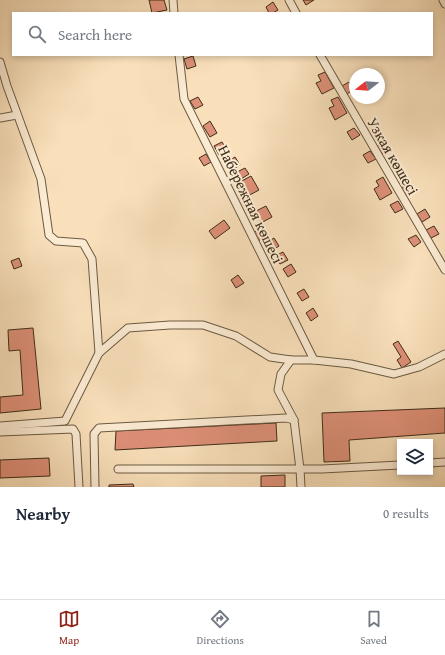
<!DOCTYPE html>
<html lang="en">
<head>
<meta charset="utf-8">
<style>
	body { margin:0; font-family:"Gentium Book Plus",serif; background:#f2f2f3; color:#1f2937 }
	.controls { position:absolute; right:12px; bottom:12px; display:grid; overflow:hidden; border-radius:0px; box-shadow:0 2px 6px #0003 }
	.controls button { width:36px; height:36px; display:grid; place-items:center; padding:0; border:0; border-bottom:1px solid #e0e1e3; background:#fff; color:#1f2937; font:20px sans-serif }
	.compass { position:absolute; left:349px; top:68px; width:36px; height:36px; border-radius:50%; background:#fff; box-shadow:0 2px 6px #0003; rotate:253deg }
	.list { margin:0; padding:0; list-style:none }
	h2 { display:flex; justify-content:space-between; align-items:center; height:52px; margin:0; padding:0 16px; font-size:17px }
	h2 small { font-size:13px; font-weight:400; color:#747a83 }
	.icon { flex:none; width:22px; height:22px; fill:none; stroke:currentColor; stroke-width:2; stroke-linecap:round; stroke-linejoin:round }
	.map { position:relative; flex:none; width:445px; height:487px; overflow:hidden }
	.search { position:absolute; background:#fff; box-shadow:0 2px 6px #0003; left:12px; right:12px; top:12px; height:44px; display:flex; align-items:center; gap:10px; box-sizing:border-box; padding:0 14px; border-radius:0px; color:#747a83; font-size:15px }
	.sheet { height:112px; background:#fff }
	nav { display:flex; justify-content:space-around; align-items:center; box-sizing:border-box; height:56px; border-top:1px solid #e0e1e3; background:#fff; font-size:11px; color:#747a83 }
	nav a { display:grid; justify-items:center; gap:2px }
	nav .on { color:#8f2418 }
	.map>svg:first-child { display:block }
	.building { fill:#de9078; stroke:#3d2d18 }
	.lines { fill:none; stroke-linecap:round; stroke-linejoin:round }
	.street-casing { stroke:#6c5a41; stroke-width:9 }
	.street { stroke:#fbebd3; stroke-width:7 }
	.labels { text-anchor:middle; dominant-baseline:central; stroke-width:4; stroke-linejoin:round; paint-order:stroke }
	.street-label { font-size:15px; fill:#3d2d18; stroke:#fbebd3 }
</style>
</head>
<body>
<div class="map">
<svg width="445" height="487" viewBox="0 0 445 487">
	<rect width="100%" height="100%" fill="#f9e0bb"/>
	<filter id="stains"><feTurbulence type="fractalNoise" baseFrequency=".005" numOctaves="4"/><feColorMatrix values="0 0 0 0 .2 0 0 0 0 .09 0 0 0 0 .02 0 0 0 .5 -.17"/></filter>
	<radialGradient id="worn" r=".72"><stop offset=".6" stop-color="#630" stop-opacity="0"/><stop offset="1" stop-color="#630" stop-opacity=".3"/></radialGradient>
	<g class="building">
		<polygon points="149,0 164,0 167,10 152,13"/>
		<polygon points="303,0 314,0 306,5"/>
		<polygon points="273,2 278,10 273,13 269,13 266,7"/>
		<polygon points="193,56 196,66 187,69 184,59"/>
		<polygon points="325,72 334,88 322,94 316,83 321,81 318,75"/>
		<polygon points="349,82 354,89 347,94 342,86"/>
		<polygon points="198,97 203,105 195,109 190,101"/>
		<polygon points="338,97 347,113 335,120 329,108 334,106 331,100"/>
		<polygon points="210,121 217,133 210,137 203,126"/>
		<polygon points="354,128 360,135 352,140 347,132"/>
		<polygon points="222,142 227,150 219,155 214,146"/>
		<polygon points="385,142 390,149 382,154 377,146"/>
		<polygon points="370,151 376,159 368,163 363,155"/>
		<polygon points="206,154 211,162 204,166 199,158"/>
		<polygon points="235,157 240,165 232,170 227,162"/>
		<polygon points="245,168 249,174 241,179 237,172"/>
		<polygon points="251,176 259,190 246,197 238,183"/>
		<polygon points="383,177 392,193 380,200 374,189 379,186 376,181"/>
		<polygon points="408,184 413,192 406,196 401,188"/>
		<polygon points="398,201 403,209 395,213 390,205"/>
		<polygon points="266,206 272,217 261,223 254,212"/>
		<polygon points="425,209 430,217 422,222 417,214"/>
		<polygon points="224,220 230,228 215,239 209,231"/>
		<polygon points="434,226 439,234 431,238 426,230"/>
		<polygon points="261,228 266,236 258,241 253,233"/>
		<polygon points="416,235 421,242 414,247 408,239"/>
		<polygon points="274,238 279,246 271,251 266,243"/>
		<polygon points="283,252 288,260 280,264 275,256"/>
		<polygon points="19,258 22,266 14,269 11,261"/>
		<polygon points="291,264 296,272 288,277 283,269"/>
		<polygon points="238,275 244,283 236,288 231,280"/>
		<polygon points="304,289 309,297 302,301 297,293"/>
		<polygon points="313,308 318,316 311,321 306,313"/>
		<polygon points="33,328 41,409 0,413 0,397 23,395 20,350 9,351 8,330"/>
		<polygon points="398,341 411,362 402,368 397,360 401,357 393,344"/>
		<polygon points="445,408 445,433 349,440 350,461 324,462 322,413"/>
		<polygon points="276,423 277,441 115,450 116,431"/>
		<polygon points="49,458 50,476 0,478 0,460"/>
		<polygon points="285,475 285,487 261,487 261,476"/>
		<polygon points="133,484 134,487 109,487 109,485"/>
	</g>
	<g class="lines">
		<g class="street-casing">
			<g id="street">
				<polyline points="173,0 174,13"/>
				<polyline points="289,0 296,13"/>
				<polyline points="443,0 445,4"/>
				<polyline points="179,55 184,99 314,360"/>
				<polyline points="320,55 445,270"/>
				<polyline points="0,62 7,86 41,179 49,235 56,241 83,243 92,259 99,353"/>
				<polyline points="0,118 17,115"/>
				<polyline points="0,426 65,421 99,353 128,328 170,325 203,325 236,336 270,357 291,360 314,360 351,364 394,374 419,367 445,354"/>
				<polyline points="0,432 73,429 76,434 79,487"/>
				<polyline points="430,463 445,462"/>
				<polyline points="118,469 300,469 294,420 278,390 281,374 291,360"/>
				<polyline points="95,487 94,434 99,428 286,418 294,420"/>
				<polyline points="301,487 300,469 322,469 400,465"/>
			</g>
		</g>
		<use href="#street" class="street"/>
	</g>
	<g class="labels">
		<g class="street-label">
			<text transform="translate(393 156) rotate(60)">Узкая көшесі</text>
			<text transform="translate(251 204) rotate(64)">Набережная көшесі</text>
		</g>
	</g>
	<rect width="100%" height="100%" filter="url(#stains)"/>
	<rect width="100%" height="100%" fill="url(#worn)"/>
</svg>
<div class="controls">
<button><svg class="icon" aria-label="layers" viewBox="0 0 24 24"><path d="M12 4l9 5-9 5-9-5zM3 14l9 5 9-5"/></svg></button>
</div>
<svg class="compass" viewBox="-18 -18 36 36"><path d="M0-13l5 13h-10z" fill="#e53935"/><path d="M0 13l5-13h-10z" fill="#747a83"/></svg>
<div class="search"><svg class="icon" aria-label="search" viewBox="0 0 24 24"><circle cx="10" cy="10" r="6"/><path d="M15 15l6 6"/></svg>Search here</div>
</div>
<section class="sheet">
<h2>Nearby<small>0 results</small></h2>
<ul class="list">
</ul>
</section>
<nav>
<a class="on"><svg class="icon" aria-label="map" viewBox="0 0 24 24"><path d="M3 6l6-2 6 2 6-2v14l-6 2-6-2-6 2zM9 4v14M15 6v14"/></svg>Map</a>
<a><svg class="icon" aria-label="directions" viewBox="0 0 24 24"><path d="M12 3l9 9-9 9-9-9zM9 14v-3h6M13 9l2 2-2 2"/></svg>Directions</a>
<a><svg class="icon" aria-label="saved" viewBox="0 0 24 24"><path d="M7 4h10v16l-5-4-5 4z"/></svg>Saved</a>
</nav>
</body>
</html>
